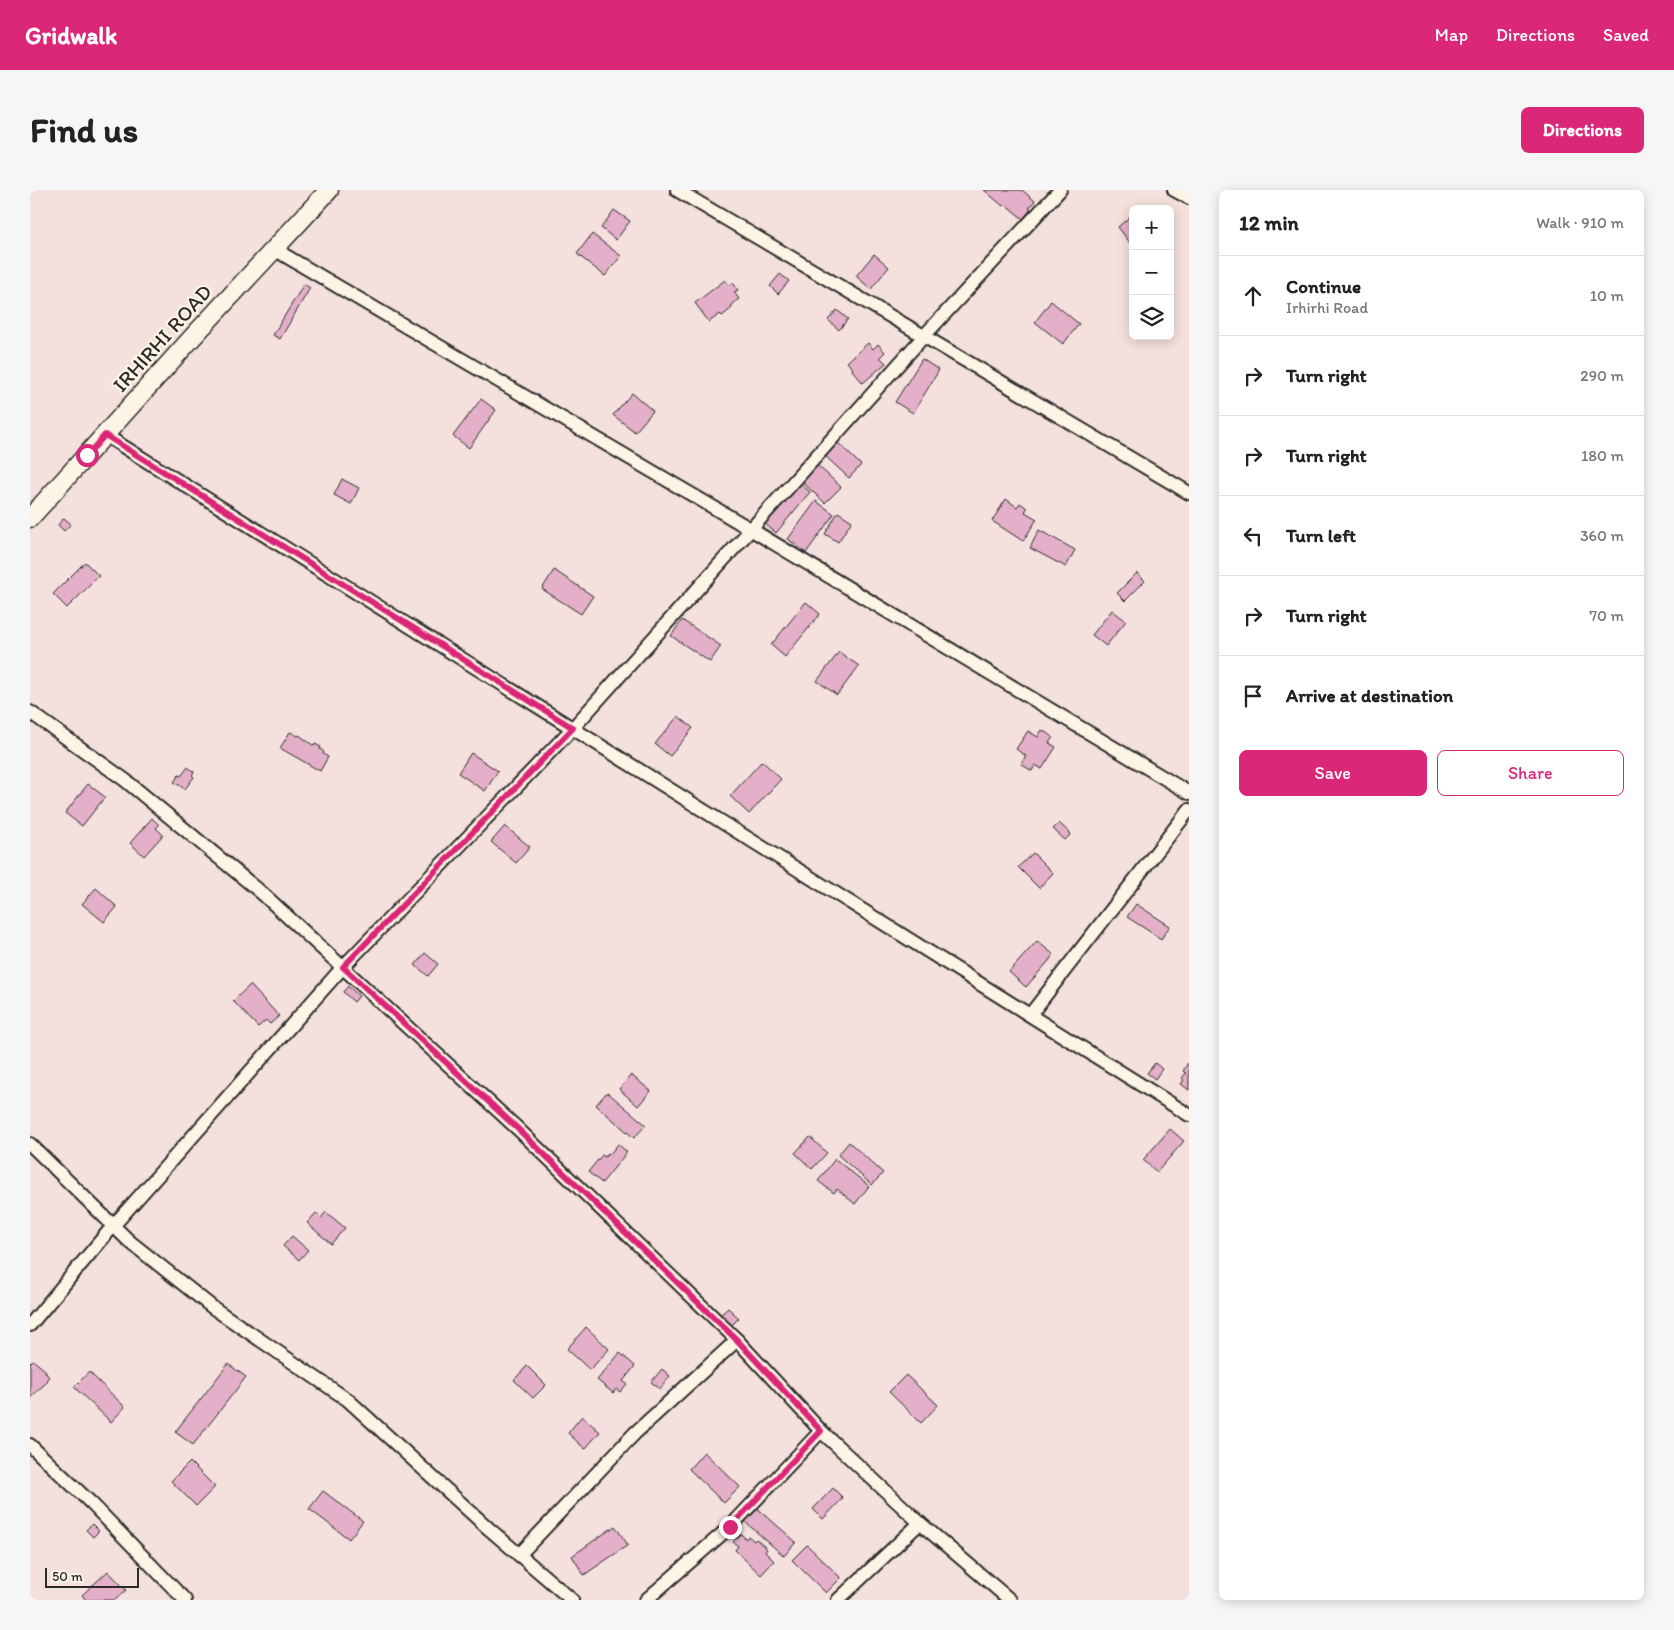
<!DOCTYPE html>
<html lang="en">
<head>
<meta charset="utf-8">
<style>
	body { margin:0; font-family:Itim,sans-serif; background:#f6f6f6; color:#222 }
	.controls { position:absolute; right:15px; top:15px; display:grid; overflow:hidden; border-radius:8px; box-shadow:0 2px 12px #0003 }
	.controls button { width:45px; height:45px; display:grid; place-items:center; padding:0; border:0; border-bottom:1px solid #e0e0e0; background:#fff; color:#222; font:25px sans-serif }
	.scale { position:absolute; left:15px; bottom:12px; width:94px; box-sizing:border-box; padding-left:5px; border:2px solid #2b2b2b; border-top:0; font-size:14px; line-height:18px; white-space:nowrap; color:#2b2b2b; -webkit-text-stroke:4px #fcf5e5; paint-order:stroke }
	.stop { position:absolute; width:15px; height:15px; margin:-11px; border:4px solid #db2777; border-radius:50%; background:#fff }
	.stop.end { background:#db2777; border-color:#fff; box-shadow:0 1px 5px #0008 }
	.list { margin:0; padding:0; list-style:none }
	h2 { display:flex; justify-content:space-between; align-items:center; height:65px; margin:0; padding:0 20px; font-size:21px }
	h2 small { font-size:16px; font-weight:400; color:#767676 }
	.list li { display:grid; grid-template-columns:32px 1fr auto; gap:15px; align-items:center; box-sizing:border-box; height:80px; padding:0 20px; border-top:1px solid #e0e0e0 }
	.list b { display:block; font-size:19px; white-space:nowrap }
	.list p { margin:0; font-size:16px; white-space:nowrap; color:#767676 }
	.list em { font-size:16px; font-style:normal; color:#767676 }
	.actions { display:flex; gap:10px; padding:15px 20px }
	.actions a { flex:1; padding:11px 0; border:1px solid #db2777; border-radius:8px; text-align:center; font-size:18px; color:#db2777 }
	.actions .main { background:#db2777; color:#fff }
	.icon { flex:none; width:28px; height:28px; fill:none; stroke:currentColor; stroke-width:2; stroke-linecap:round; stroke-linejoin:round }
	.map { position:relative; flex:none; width:1159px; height:1410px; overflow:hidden; border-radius:8px }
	header { display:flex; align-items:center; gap:30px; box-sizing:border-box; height:70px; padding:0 25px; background:#db2777; color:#fff }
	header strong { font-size:24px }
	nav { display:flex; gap:28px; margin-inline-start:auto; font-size:18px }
	.intro { display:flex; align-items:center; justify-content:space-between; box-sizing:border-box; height:120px; padding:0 30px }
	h1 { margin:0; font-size:35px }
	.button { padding:12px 22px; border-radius:8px; background:#db2777; color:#fff; font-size:18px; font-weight:700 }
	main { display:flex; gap:30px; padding:0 30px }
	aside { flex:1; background:#fff; border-radius:8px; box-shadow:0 2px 12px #0003 }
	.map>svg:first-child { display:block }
	.building { fill:#e3afc9; stroke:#2b2b2b }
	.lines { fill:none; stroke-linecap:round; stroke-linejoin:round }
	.street-casing { stroke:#2b2b2b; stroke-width:16 }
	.secondary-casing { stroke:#2b2b2b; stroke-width:21 }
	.street { stroke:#fcf5e5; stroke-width:12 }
	.secondary { stroke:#fcf5e5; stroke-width:18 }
	.route { stroke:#db2777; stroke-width:6 }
	.labels { text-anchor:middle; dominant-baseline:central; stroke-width:4.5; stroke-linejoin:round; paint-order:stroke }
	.street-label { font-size:21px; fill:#2b2b2b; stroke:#fcf5e5 }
</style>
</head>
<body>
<header>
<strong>Gridwalk</strong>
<nav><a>Map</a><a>Directions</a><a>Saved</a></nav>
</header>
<div class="intro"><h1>Find us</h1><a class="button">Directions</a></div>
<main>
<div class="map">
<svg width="1159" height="1410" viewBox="0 0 1159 1410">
	<rect width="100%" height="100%" fill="#f4e0dd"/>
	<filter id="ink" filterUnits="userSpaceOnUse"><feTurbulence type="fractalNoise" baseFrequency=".02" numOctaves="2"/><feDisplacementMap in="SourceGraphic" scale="10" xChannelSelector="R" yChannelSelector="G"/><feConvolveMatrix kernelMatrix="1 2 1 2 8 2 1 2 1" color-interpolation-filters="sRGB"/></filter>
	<g filter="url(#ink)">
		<g class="building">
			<polygon points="954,0 992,0 1005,11 999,18 1001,19 993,29 975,14 973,16"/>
			<polygon points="584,20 600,31 586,50 571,38"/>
			<polygon points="1103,24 1103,53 1101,54 1088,37"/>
			<polygon points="562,44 591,66 575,86 547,64"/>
			<polygon points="844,64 859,77 841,99 826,86"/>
			<polygon points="750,84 759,91 748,104 740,96"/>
			<polygon points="695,90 699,95 703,93 708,100 704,102 709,109 701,116 702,118 692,126 690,124 679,132 665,113"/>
			<polygon points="274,94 280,98 250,149 243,145"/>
			<polygon points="1021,111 1049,134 1033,154 1005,132"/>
			<polygon points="807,120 818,129 809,140 798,130"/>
			<polygon points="838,153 843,159 848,154 855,162 850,167 856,173 833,193 822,180 823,179 817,172"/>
			<polygon points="892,169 909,180 883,223 865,212"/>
			<polygon points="602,203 623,221 605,242 583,225"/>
			<polygon points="451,209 466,220 439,258 423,246"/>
			<polygon points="806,251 831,275 819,288 793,264"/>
			<polygon points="785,273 811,297 795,313 770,290"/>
			<polygon points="312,289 329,298 321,314 304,305"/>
			<polygon points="767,291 780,302 746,343 734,333"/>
			<polygon points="976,309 987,317 990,313 997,318 995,322 1007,329 993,351 962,331"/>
			<polygon points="786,311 804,324 776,363 758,349"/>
			<polygon points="808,322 822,331 808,352 795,344"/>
			<polygon points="34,328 41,334 34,341 28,335"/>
			<polygon points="1009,340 1045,360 1036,377 1000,358"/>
			<polygon points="55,372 69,386 37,418 23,404"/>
			<polygon points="524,380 563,406 551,424 512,399"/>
			<polygon points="1107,383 1115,391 1095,411 1087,403"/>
			<polygon points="776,412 790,424 755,467 741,455"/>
			<polygon points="1082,420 1096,431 1076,456 1062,445"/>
			<polygon points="652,430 691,456 680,472 641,446"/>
			<polygon points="809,462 829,476 807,505 787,491"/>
			<polygon points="648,526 663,538 640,566 625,554"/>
			<polygon points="1012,540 1023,547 1019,553 1026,557 1012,579 1005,575 1002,581 991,574 996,566 986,559 998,541 1008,547"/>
			<polygon points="260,542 268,546 269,545 284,556 285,554 291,557 290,559 294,562 293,564 298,567 290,581 250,558"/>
			<polygon points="441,563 468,581 455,601 428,583"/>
			<polygon points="732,571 751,589 719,624 700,606"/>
			<polygon points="158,577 164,582 162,585 164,587 155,599 144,592 149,585 151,586"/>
			<polygon points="58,594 75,607 52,636 35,623"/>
			<polygon points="122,628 129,635 126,638 133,645 114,666 100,653"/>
			<polygon points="1029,633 1041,644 1035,650 1023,639"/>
			<polygon points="475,636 500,657 486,673 461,652"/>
			<polygon points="1003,663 1023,683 1009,698 988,677"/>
			<polygon points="66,698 87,717 74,732 52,714"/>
			<polygon points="1106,714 1140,736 1131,749 1097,727"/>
			<polygon points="1007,751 1024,765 996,797 979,782"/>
			<polygon points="395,763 408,774 398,786 385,775"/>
			<polygon points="220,795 249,826 240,834 236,830 228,837 203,811"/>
			<polygon points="318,796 329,806 324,812 313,802"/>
			<polygon points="1125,873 1132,879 1125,889 1117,883"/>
			<polygon points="1158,873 1159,874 1159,900 1151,894 1154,890 1152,888 1156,883 1153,881"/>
			<polygon points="601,885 621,901 608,916 589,899"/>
			<polygon points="577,902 616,935 604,948 566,915"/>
			<polygon points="1140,939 1154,951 1127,982 1113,970"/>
			<polygon points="780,947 797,963 782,979 765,963"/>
			<polygon points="819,952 853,983 842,995 808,965"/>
			<polygon points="588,954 597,962 572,993 558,982 572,965 575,967 578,963 580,964"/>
			<polygon points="805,969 839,996 825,1014 807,999 804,1003 788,991"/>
			<polygon points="296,1022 315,1038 301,1054 277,1033 286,1023 291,1028"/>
			<polygon points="262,1046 278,1060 269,1070 253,1056"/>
			<polygon points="698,1118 709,1128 699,1138 688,1127"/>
			<polygon points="556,1137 579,1159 560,1180 537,1159"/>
			<polygon points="590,1163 605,1176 593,1191 597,1194 590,1202 586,1199 583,1203 567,1190"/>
			<polygon points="3,1170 16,1181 15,1182 19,1187 16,1190 18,1191 0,1208 0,1173"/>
			<polygon points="198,1174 216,1187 163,1255 145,1242"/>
			<polygon points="497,1176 516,1195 503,1208 484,1190"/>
			<polygon points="632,1179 640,1186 630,1199 621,1192"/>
			<polygon points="59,1182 95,1217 81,1232 44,1197"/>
			<polygon points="876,1185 908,1215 891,1233 859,1202"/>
			<polygon points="552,1226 570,1242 555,1259 538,1243"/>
			<polygon points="674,1262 710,1297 694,1313 659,1279"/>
			<polygon points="160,1272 185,1297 166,1316 141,1291"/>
			<polygon points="803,1298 813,1308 793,1329 783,1319"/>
			<polygon points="293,1301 333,1331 319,1349 279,1319"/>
			<polygon points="726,1317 766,1352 754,1366 714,1331"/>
			<polygon points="62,1334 69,1341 63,1347 56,1340"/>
			<polygon points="585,1336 598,1355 554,1385 542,1366"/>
			<polygon points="711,1344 716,1349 718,1346 724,1351 726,1349 737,1359 735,1362 744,1371 731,1385 705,1360 708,1356 703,1352"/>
			<polygon points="777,1355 811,1388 796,1403 762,1370"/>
			<polygon points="78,1381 96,1400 85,1410 56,1410 52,1405"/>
		</g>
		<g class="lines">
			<g class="street-casing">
				<g id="street">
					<polyline points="647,0 1159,303"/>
					<polyline points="1144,0 1159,8"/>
					<polyline points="244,59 722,340 1159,603"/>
					<polyline points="75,245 1159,925"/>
					<polyline points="0,522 95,590 233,704 488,939 707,1150 791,1241 890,1333 980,1410"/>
					<polyline points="1000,825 1159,620"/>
					<polyline points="0,954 99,1051 182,1117 318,1210 458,1338 542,1410"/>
					<polyline points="0,1135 83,1036 313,777 543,538 894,146 1030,0"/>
					<polyline points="0,1255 62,1314 155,1410"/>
					<polyline points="489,1365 605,1243 707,1150"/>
					<polyline points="616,1410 700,1337 791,1241"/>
					<polyline points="808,1410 890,1333"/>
				</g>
			</g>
			<g class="secondary-casing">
				<polyline id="secondary" points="0,328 160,150 299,0"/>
			</g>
			<use href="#street" class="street"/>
			<use href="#secondary" class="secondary"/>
		</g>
	</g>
	<g class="lines" filter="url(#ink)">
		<polyline class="route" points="57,265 75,245 543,538 313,777 488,939 707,1150 791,1241 700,1337"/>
	</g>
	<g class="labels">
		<g class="street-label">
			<text transform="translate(132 148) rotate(-48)">IRHIRHI ROAD</text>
		</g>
	</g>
</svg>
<div class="controls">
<button>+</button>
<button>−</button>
<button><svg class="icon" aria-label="layers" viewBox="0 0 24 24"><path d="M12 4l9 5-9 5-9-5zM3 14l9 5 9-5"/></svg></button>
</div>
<div class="scale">50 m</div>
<div class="stop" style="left:57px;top:265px"></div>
<div class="stop end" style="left:700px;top:1337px"></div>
</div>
<aside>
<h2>12 min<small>Walk · 910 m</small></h2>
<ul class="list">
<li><svg class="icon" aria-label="ahead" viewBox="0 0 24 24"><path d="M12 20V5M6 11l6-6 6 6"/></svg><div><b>Continue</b><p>Irhirhi Road</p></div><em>10 m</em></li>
<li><svg class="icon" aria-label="right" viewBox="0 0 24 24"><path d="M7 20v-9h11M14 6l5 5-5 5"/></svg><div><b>Turn right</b></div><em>290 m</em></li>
<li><svg class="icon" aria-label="right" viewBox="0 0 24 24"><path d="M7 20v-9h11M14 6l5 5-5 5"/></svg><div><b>Turn right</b></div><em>180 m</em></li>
<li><svg class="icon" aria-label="left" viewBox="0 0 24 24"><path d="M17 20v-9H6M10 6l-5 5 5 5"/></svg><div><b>Turn left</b></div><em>360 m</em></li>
<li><svg class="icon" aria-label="right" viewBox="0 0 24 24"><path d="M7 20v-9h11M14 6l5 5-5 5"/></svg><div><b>Turn right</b></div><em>70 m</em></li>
<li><svg class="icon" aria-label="arrive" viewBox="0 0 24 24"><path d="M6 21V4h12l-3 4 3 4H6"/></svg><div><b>Arrive at destination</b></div></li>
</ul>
<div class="actions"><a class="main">Save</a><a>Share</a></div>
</aside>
</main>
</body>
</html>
